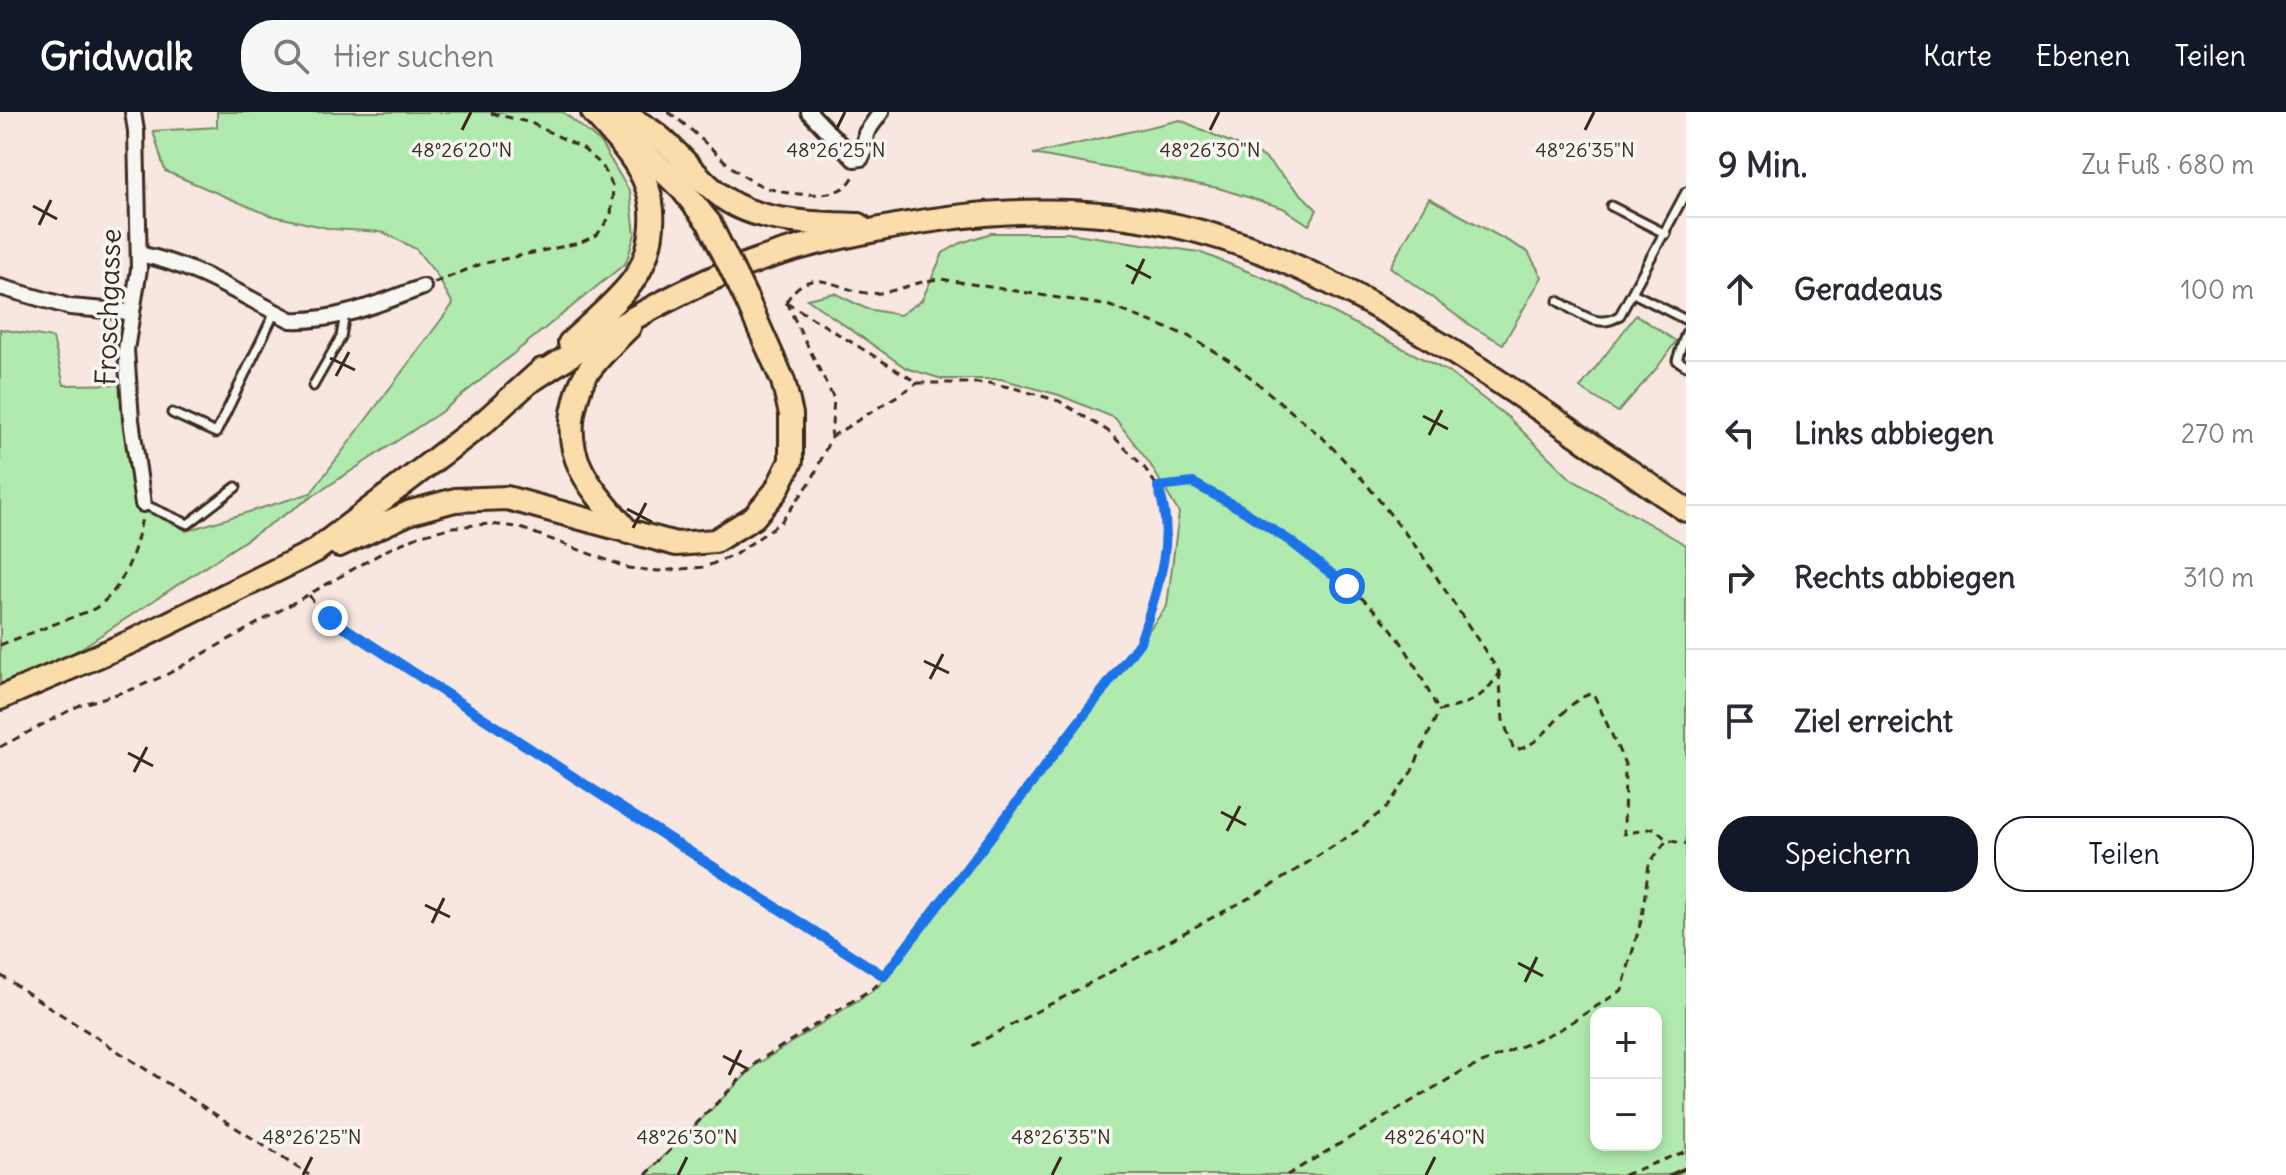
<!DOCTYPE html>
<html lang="de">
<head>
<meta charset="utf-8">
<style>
	body { margin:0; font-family:Delius,sans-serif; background:#f7f7f7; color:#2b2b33 }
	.controls { position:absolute; right:24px; bottom:24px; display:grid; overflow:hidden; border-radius:16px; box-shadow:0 4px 12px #0003 }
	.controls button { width:72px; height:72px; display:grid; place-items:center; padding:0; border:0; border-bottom:2px solid #e1e1e2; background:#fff; color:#2b2b33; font:40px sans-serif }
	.stop { position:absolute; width:24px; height:24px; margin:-18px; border:6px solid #1a73e8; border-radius:50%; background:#fff }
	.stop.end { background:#1a73e8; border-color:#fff; box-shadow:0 2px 8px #0008 }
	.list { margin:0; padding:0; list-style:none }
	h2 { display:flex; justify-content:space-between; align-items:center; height:104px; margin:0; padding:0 32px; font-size:34px }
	h2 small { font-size:26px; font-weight:400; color:#7c7c81 }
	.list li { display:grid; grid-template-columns:52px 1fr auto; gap:24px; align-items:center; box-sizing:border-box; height:144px; padding:0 32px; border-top:2px solid #e1e1e2 }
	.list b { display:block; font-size:30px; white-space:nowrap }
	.list em { font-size:26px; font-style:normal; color:#7c7c81 }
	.actions { display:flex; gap:16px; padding:24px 32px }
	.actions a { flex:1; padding:18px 0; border:2px solid #111827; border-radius:32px; text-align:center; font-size:28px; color:#111827 }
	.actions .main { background:#111827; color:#fff }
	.icon { flex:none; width:44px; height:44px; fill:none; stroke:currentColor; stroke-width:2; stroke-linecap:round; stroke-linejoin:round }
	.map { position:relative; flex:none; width:1686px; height:1063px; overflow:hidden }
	header { display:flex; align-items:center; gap:48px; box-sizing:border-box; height:112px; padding:0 40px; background:#111827; color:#fff }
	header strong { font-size:38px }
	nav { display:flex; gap:44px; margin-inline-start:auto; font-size:28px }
	.search { width:560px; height:72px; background:#f7f7f7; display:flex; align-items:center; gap:20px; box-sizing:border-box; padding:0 28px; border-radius:32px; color:#7c7c81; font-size:30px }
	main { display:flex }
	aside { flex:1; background:#fff }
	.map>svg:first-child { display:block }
	.green { fill:#b1eaae; stroke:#768a66; stroke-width:2; fill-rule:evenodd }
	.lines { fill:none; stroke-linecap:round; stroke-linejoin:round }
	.lane-casing { stroke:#3b2a1e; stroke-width:13 }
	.street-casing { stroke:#3b2a1e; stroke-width:20 }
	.primary-casing { stroke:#3b2a1e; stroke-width:28 }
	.path { stroke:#3b2a1e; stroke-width:3; stroke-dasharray:8 6; stroke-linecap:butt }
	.lane { stroke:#f6f6f2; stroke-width:7 }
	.street { stroke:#f6f6f2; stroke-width:14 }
	.primary { stroke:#fbddab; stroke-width:22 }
	.rail { stroke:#3b2a1e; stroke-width:4 }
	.primary-bridge-casing { stroke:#3b2a1e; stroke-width:28; stroke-linecap:butt }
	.primary-bridge { stroke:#fbddab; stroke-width:22 }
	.route { stroke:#1a73e8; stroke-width:10 }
	.ticks { fill:none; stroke:#3b2a1e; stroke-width:3 }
	.labels { text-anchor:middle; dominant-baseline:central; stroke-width:7; stroke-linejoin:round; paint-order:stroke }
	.street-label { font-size:28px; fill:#3b2a1e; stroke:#f6f6f2 }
	.ticks-label { font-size:20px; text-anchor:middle; fill:#3b2a1e; stroke:#f6f6f2; stroke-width:7; stroke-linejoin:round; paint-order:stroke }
</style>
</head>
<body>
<header>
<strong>Gridwalk</strong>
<div class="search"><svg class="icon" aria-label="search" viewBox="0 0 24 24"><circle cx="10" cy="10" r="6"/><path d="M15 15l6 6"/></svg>Hier suchen</div>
<nav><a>Karte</a><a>Ebenen</a><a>Teilen</a></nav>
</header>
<main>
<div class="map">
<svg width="1686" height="1063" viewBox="0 0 1686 1063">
	<rect width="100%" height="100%" fill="#f8e6e0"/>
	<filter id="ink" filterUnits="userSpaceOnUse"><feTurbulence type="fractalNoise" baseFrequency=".0125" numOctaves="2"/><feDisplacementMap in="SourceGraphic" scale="16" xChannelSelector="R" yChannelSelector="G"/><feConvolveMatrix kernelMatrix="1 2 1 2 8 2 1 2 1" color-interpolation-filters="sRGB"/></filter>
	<g filter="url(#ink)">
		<g class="green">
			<polygon points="217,0 563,0 600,30 630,80 635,122 626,151 441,300 57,552 0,580 0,217 53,226 64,273 137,272 144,391 186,419 311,381 453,192 436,162 416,137 383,120 332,117 269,103 165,59 153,19 217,15"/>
			<polygon points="1180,8 1264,45 1317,98 1309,113 1283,96 1218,76 1033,42"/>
			<polygon points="1429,86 1528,140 1542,165 1503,232 1471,214 1390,155"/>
			<path d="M991 121H1068L1199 140 1272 169 1447 259 1509 306 1571 367 1686 433V1063H645L756 953 877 876 1167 494 1179 401 1150 352 1115 306 1059 283 1001 267H942L906 256 807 187 834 181 867 197 900 203 922 188 943 141 961 131ZM1596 901H1656V1033H1596Z"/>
			<polygon points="1636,203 1676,229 1657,256 1618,300 1580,276"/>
		</g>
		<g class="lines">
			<g class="lane-casing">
				<g id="lane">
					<polyline points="1611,94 1666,122"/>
					<polyline points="1633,181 1686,208"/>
					<path d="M1558 189C1578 200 1599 219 1620 203L1686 80"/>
					<polyline points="1686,221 1677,248 1686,254"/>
					<polyline points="313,274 341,225 345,202"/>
					<polyline points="172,301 216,321 275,200"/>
					<polyline points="143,392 188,412 236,375"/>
				</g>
			</g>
			<g class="street-casing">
				<g id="street">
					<polyline points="133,0 136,19 139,157 126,238 131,308 143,392"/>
					<polyline points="809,0 854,47 861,46 864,40 866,21 881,0"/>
					<path d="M139 142C195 153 241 183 291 208 336 210 382 190 423 175"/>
					<polyline points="0,175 70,195 130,200"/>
				</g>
			</g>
			<g class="primary-casing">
				<g id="primary">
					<path d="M612 0C671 18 681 56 725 87 760 111 817 112 859 113"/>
					<polyline points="622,19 683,78 709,111"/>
					<path d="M570 231C591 211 614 193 632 170 651 145 658 105 647 75 638 47 612 22 593 0"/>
					<path d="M532 268C594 227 659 189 727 160 770 142 816 130 861 121 1009 89 1145 88 1286 150 1430 213 1556 310 1686 398"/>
					<path d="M628 420C598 383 564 353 573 301 576 287 579 273 587 261 599 244 615 229 629 215"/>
					<polyline points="339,433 411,400 455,388 507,386 676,432 715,429 754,405 776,379 791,349 791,302 783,269 746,186"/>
					<polyline points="0,586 133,529 315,439 484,310 542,258"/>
				</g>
			</g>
			<g class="path">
				<path d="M668 0C725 39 738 87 821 82 837 80 849 77 855 61"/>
				<polyline points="434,171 481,152 579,131 597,123 611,103 613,75 602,53 582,36 531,11 487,0"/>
				<path d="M786 190C813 145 842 186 880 181 901 178 917 169 940 167L1110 194 1188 224 1232 250 1323 326 1364 369 1420 440 1499 560C1486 586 1466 593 1439 599L1412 659 1387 695 1357 719 1266 777 972 934"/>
				<polyline points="831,325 918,271"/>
				<path d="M1159 375C1170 374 1186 368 1196 372 1249 392 1352 470 1389 514 1410 539 1423 570 1439 599"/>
				<polyline points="309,483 319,498 343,516 884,864"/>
				<path d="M0 533 94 497C124 478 136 439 142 405"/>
				<path d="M1499 560 1503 608 1514 638C1547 634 1561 589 1593 581L1625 652 1624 722 1654 716 1667 728"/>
				<polyline points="0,635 80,593 133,577 166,563 387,438 418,424 453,415 489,412 518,415 628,456 658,459 705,455 736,442 781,410 812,368 831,325 834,287 786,190"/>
				<polyline points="0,863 309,1063"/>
				<polyline points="646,1063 757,950 876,874 1140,530 1161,466 1167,406 1159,377 1144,355 1108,319 1059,289 1014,276 988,271 918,271 786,190"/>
				<polyline points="1287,1063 1459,961 1561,917 1622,878 1642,805 1649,752 1667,728 1686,732"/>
				<polyline points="1624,1063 1686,1039"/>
			</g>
			<use href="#lane" class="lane"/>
			<use href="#street" class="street"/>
			<use href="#primary" class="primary"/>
			<polyline class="rail" points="1670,1063 1686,1056"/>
			<g class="primary-bridge-casing">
				<polyline id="primary-bridge" points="709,111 746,186"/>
			</g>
			<use href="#primary-bridge" class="primary-bridge"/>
		</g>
	</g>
	<g class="lines" filter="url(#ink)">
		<path class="route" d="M330 506 612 690 884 864 1140 530C1157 479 1177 428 1158 375L1193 371 1239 396 1290 429 1347 474"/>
	</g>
	<path class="ticks" d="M462 18 471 0M836 18 845 0M1210 18 1219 0M1585 18 1594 0M33 94 57 107M39 113 51 88M1126 153 1151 166M1132 172 1144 147M330 246 355 258M336 264 349 240M1423 304 1448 317M1429 323 1442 298M627 397 652 410M633 416 646 391M924 549 949 561M930 567 943 542M128 641 153 654M134 660 147 635M1221 700 1246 713M1227 719 1240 694M425 793 450 805M432 811 444 786M1518 851 1543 864M1525 870 1537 845M723 944 748 957M729 963 741 938M303 1063 312 1045M678 1063 687 1045M1052 1063 1061 1045M1426 1063 1435 1045"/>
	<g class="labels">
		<g class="street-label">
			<text transform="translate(108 195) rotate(-88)">Froschgasse</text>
		</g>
	</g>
	<g class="ticks-label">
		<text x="462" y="45">48°26'20"N</text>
		<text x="836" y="45">48°26'25"N</text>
		<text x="1210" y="45">48°26'30"N</text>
		<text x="1585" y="45">48°26'35"N</text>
		<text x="312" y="1032">48°26'25"N</text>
		<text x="687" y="1032">48°26'30"N</text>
		<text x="1061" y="1032">48°26'35"N</text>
		<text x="1435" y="1032">48°26'40"N</text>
	</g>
</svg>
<div class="controls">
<button>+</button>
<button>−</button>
</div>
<div class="stop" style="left:1347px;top:474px"></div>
<div class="stop end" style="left:330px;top:506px"></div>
</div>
<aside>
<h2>9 Min.<small>Zu Fuß · 680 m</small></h2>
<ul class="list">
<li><svg class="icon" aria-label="ahead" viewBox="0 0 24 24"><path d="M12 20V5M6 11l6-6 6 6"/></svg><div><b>Geradeaus</b></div><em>100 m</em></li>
<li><svg class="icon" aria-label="left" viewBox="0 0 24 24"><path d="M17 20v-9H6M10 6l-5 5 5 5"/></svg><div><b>Links abbiegen</b></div><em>270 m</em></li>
<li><svg class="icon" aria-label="right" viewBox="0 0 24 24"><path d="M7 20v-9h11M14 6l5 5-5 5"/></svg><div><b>Rechts abbiegen</b></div><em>310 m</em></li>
<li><svg class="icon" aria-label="arrive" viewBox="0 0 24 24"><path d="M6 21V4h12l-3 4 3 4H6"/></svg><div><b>Ziel erreicht</b></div></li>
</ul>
<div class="actions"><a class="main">Speichern</a><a>Teilen</a></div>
</aside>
</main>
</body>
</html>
